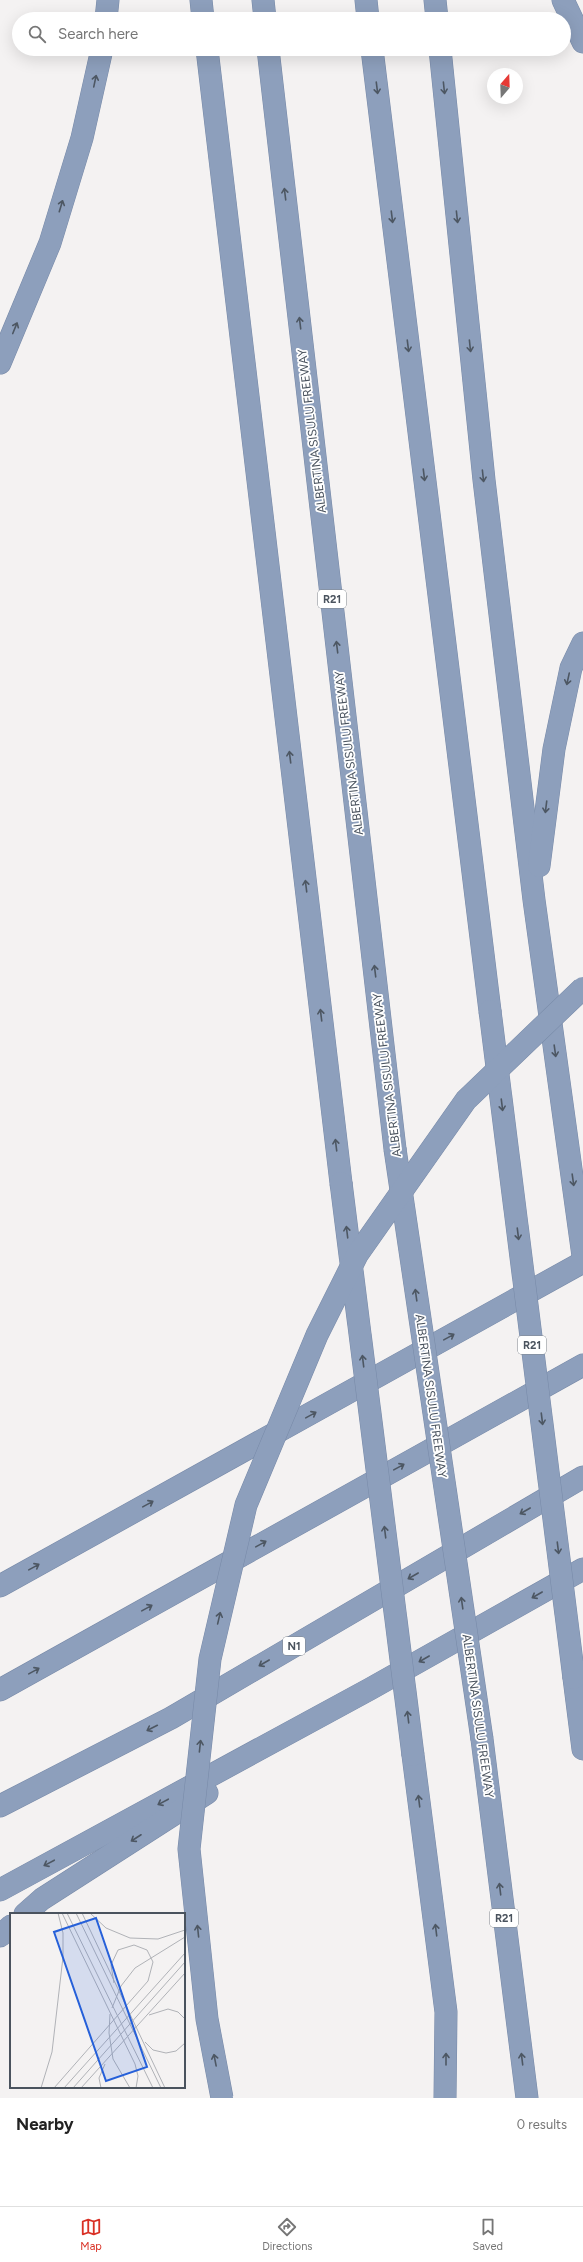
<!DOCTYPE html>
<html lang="en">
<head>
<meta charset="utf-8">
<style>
	body { margin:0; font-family:Figtree,sans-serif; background:#f2f2f2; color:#222 }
	.compass { position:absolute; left:487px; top:68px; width:36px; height:36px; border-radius:50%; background:#fff; box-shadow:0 4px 16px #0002; rotate:19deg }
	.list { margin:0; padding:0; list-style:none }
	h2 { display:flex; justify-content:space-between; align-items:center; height:52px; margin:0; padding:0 16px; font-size:17px }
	h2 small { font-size:13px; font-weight:400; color:#767676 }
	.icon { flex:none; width:22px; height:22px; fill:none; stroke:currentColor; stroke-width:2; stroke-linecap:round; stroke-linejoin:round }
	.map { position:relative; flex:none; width:583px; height:2098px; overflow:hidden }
	.search { position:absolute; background:#fff; box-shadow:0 4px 16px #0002; left:12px; right:12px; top:12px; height:44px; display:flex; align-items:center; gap:10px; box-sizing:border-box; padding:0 14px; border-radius:22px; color:#767676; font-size:15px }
	.sheet { height:108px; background:#fff }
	nav { display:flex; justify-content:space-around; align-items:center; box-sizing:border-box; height:56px; border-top:1px solid #e0e0e0; background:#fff; font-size:11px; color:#767676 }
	nav a { display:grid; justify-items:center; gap:2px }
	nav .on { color:#d93025 }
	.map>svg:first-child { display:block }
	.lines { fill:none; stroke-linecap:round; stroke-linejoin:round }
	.motorway-casing { stroke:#788aa8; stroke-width:23 }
	.motorway { stroke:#8d9fbc; stroke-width:22 }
	.motorway-bridge-casing { stroke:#788aa8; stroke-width:23; stroke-linecap:butt }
	.motorway-bridge { stroke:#8d9fbc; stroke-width:22 }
	.oneway { stroke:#4d5763 }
	.labels { text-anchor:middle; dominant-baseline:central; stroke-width:3.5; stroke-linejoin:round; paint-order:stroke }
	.shield { fill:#fff; stroke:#80878e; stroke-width:1 }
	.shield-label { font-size:11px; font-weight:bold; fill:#4a535e }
	.street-label { font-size:12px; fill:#4a535e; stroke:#fff }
	.inset-road { fill:none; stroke:#b0b2b7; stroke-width:1 }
	.view { fill:#2660d9; fill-opacity:0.15; stroke:#2660d9; stroke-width:2 }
	.inset-edge { fill:none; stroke:#4a535e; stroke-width:2 }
</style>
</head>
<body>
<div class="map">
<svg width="583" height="2098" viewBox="0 0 583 2098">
	<rect width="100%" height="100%" fill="#f4f2f2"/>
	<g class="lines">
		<g class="motorway-casing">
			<g id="motorway">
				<polyline points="201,0 203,19"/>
				<polyline points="263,0 265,19"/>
				<polyline points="366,0 368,19"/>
				<polyline points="435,0 437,19"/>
				<polyline points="563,0 583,42"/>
				<polyline points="106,19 108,0"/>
				<polyline points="207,49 341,1183"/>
				<polyline points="268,49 395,1149"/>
				<polyline points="372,49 490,1011"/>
				<polyline points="440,49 484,480 534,900 583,1256"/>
				<polyline points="0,363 50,243 82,138 102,49"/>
				<polyline points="539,866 554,749 571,668 583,643"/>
				<polyline points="0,1586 583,1262"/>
				<polyline points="574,1678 583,1749"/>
				<polyline points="0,1690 583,1365"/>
				<polyline points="482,1739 527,2098"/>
				<polyline points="413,1755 446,2012 445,2098"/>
				<polyline points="0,1806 171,1718 583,1477"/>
				<polyline points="0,1890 370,1689 583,1569"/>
				<polyline points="25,1914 42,1899 207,1793"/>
				<polyline points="0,1936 11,1926"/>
			</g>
		</g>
		<use href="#motorway" class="motorway"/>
		<g class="motorway-bridge-casing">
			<g id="motorway-bridge">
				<polyline points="490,1011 574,1678"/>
				<polyline points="395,1149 482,1739"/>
				<polyline points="341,1183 413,1755"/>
				<polyline points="222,2098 207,2019 189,1849 210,1659 246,1505 317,1335 357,1255 466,1100 583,988"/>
			</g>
		</g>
		<use href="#motorway-bridge" class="motorway-bridge"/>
	</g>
	<defs><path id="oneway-shaft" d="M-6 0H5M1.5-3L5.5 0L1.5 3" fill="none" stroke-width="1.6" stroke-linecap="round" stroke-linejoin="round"/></defs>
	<g class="oneway">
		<use href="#oneway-shaft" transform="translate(95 81) rotate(-78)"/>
		<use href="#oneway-shaft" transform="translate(377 88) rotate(83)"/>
		<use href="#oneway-shaft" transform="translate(444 88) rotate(84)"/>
		<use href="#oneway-shaft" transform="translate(285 194) rotate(-97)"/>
		<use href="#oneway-shaft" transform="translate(61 206) rotate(-73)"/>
		<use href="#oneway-shaft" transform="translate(392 217) rotate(83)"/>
		<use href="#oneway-shaft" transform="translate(457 217) rotate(84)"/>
		<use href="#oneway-shaft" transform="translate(300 323) rotate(-97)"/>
		<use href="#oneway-shaft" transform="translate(15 328) rotate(-68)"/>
		<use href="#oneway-shaft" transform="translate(408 346) rotate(83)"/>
		<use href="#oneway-shaft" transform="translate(470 346) rotate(84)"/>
		<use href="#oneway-shaft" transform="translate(424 475) rotate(83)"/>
		<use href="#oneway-shaft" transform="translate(483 476) rotate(84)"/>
		<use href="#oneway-shaft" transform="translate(337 647) rotate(-97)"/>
		<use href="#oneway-shaft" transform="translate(568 679) rotate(102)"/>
		<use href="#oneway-shaft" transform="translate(290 757) rotate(-97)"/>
		<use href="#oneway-shaft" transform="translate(546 807) rotate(97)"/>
		<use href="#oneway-shaft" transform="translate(306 886) rotate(-97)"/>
		<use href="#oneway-shaft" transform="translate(375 971) rotate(-97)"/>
		<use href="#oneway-shaft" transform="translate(321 1015) rotate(-97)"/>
		<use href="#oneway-shaft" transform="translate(555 1051) rotate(82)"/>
		<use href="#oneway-shaft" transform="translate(502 1105) rotate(83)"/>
		<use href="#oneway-shaft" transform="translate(336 1145) rotate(-97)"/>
		<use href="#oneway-shaft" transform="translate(573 1180) rotate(82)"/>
		<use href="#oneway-shaft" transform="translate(347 1232) rotate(-97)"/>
		<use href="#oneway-shaft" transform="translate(518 1234) rotate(83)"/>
		<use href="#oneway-shaft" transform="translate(416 1295) rotate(-98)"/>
		<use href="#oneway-shaft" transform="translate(449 1337) rotate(-29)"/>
		<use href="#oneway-shaft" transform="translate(363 1361) rotate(-97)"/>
		<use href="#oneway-shaft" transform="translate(311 1415) rotate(-29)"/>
		<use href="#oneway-shaft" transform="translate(542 1419) rotate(83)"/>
		<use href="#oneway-shaft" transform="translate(399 1467) rotate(-29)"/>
		<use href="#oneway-shaft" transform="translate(148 1504) rotate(-29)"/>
		<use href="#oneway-shaft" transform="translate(525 1511) rotate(150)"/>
		<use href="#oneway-shaft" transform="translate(385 1532) rotate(-97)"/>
		<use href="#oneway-shaft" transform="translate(261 1544) rotate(-29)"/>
		<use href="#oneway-shaft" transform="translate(558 1548) rotate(83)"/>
		<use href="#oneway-shaft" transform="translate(34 1567) rotate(-29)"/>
		<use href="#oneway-shaft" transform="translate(413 1576) rotate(150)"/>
		<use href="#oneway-shaft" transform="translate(537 1595) rotate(150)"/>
		<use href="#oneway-shaft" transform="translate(462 1603) rotate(-98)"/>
		<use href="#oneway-shaft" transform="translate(147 1608) rotate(-29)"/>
		<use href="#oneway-shaft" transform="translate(219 1618) rotate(-77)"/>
		<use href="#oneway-shaft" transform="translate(424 1659) rotate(150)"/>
		<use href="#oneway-shaft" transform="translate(264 1663) rotate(150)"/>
		<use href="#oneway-shaft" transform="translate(34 1671) rotate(-29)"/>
		<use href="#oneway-shaft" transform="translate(408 1717) rotate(-97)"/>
		<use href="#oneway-shaft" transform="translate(152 1728) rotate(153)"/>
		<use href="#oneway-shaft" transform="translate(200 1746) rotate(-84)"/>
		<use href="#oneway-shaft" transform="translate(419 1801) rotate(-97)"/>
		<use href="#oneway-shaft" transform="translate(163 1802) rotate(152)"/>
		<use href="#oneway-shaft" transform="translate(136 1838) rotate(147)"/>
		<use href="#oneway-shaft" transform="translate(49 1863) rotate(152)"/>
		<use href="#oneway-shaft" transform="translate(500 1889) rotate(-97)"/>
		<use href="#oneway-shaft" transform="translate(436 1930) rotate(-97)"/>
		<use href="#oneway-shaft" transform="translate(198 1931) rotate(-96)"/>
		<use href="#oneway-shaft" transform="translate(446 2059) rotate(-90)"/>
		<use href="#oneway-shaft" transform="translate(522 2059) rotate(-97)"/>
		<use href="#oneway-shaft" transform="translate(215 2060) rotate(-101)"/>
	</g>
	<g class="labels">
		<g class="shield">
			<rect x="318" y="590" width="28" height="18" rx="3"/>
			<rect x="518" y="1336" width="28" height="18" rx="3"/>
			<rect x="283" y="1637" width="22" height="18" rx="3"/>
			<rect x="490" y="1909" width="28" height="18" rx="3"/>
		</g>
		<g class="shield-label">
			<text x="332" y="599">R21</text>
			<text x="532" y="1345">R21</text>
			<text x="294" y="1646">N1</text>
			<text x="504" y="1918">R21</text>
		</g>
		<g class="street-label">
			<text transform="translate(312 431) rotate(-97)">ALBERTINA SISULU FREEWAY</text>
			<text transform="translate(349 753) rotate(-97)">ALBERTINA SISULU FREEWAY</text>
			<text transform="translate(387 1075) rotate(-97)">ALBERTINA SISULU FREEWAY</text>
			<text transform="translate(431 1396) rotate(82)">ALBERTINA SISULU FREEWAY</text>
			<text transform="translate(478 1716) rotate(82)">ALBERTINA SISULU FREEWAY</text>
		</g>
	</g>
	<g transform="translate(10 1913)">
		<rect width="175" height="175" fill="#f4f2f2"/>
		<path class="inset-road" d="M52 0 125 151 128 163 126 175M57 0 143 175M66 0 151 175M72 0 155 175M80 0 96 15 120 25 148 26 175 17M102 95 111 73 125 55 175 24M100 101 99 120 103 146 120 175M139 102 158 96 168 99 175 106M135 129 143 137 156 140 166 138 175 130M31 175 42 139 53 44V20L48 0M44 175 138 68 143 49 137 37 124 32 108 37 101 52 104 70M54 175 175 40M63 175 175 49M71 175 175 60M91 175 89 165 95 151"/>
		<path class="view" d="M86 5 137 154 96 168 44 19Z"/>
		<rect width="175" height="175" class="inset-edge"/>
	</g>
</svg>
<svg class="compass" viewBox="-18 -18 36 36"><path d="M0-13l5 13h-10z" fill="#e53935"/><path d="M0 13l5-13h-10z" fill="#767676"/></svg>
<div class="search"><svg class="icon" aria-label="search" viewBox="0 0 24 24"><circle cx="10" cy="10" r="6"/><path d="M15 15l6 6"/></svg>Search here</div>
</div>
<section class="sheet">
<h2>Nearby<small>0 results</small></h2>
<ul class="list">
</ul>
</section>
<nav>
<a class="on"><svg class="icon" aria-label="map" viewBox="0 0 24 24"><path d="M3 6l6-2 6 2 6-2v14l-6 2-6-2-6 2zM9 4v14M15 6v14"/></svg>Map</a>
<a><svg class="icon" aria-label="directions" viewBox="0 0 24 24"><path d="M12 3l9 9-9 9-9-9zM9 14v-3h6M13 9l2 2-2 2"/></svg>Directions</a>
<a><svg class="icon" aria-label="saved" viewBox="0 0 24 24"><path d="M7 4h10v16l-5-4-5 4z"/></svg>Saved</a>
</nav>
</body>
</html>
